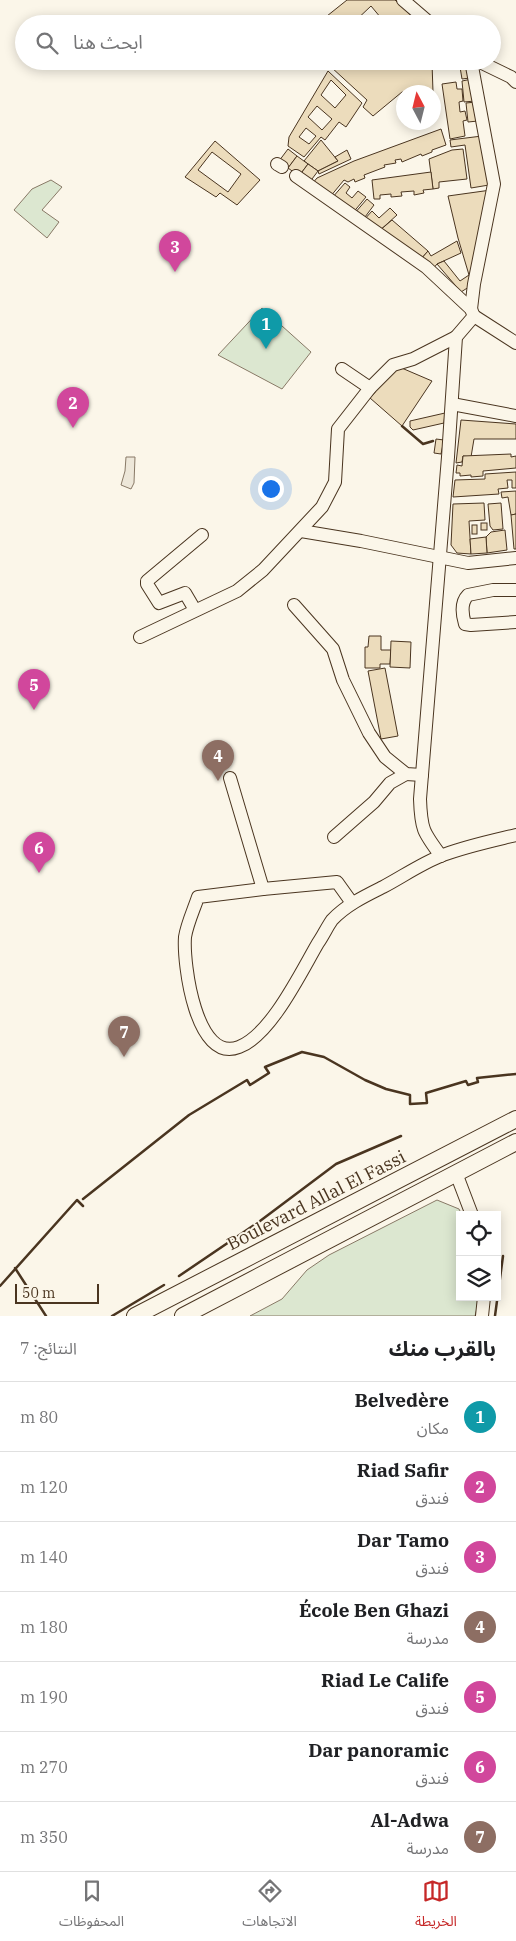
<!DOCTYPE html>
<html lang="ar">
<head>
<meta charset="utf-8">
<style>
	body { margin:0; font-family:"IBM Plex Serif","Noto Sans Arabic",serif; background:#f2f2f2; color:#202124; direction:rtl }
	.controls { position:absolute; right:15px; bottom:15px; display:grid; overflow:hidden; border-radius:0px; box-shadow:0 2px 12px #0003 }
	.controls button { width:45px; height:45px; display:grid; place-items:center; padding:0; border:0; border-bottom:1px solid #e0e0e0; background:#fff; color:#202124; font:25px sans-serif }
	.compass { position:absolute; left:396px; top:85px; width:45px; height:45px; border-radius:50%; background:#fff; box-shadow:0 2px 12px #0003; rotate:353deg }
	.scale { position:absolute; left:15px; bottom:12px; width:84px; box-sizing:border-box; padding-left:5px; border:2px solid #4a3520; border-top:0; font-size:14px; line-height:18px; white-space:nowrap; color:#4a3520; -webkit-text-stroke:4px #fbf6e9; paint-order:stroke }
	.you { position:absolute; left:270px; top:488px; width:18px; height:18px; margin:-12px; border:4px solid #fff; border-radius:50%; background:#1a73e8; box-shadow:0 0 0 8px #1a73e833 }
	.badge { display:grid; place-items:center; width:32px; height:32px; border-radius:50%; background:#c62828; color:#fff; font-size:16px; font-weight:700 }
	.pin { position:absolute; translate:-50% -41px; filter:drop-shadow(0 1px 2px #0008) }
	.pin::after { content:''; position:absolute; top:26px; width:18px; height:15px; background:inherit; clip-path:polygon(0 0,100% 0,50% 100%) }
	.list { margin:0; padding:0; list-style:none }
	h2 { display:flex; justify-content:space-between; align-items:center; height:65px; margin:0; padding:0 20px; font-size:21px }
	h2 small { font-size:16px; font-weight:400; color:#757577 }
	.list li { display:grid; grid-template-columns:32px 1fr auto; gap:15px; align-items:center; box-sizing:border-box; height:70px; padding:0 20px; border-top:1px solid #e0e0e0 }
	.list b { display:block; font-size:19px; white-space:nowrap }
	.list p { margin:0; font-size:16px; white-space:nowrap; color:#757577 }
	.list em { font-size:16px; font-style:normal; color:#757577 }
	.icon { flex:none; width:28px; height:28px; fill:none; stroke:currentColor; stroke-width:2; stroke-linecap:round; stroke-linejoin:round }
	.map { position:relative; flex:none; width:516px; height:1316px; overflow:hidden; direction:ltr }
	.search { position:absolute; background:#fff; box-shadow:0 2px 12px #0003; left:15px; right:15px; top:15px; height:55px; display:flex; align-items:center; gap:12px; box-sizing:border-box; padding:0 18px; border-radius:28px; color:#757577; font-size:19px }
	.sheet { height:555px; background:#fff }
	nav { display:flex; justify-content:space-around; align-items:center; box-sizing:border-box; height:70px; border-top:1px solid #e0e0e0; background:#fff; font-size:14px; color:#757577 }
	nav a { display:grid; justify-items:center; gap:2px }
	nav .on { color:#c62828 }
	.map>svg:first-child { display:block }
	.green { fill:#dce7d0; stroke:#887966 }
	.parking { fill:#ede7d9; stroke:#887966 }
	.building { fill:#ecdcbc; stroke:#4a3520; fill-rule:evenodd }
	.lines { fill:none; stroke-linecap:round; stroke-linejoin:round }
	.minor-casing { stroke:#4a3520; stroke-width:14 }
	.major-casing { stroke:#4a3520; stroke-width:18 }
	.minor { stroke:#fbf6e9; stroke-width:12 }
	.major { stroke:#fbf6e9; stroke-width:16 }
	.wall { stroke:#4a3520; stroke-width:2.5 }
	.labels { text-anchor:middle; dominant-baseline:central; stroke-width:4; stroke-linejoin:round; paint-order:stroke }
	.street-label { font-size:18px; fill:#4a3520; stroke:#fbf6e9 }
</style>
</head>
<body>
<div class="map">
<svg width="516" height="1316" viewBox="0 0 516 1316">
	<rect width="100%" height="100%" fill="#fbf6e9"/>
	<g class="green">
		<polygon points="51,180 62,187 42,210 59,222 47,238 14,210 32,189"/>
		<polygon points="262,308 311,352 282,389 218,355"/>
		<polygon points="437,1200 459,1209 462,1215 460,1215 460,1297 480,1297 475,1316 250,1316 282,1299 307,1270 329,1255"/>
	</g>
	<polygon class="parking" points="126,457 135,457 134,483 131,489 121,485 125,471"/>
	<g class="building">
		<polygon points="347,0 395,0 420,24 386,24 371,6 352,24 333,24 327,16"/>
		<polygon points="338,61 435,61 432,63 433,92 402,92 373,116 363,107 367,100 331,67"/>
		<polygon points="459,61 468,61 470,78 462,79"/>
		<path d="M328 71 362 103 346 127 339 122 325 140 321 137 304 157 288 146 289 137ZM331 80 346 95 335 108 321 95ZM317 106 332 119 322 130 308 117ZM306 128 316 136 309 144 299 137Z"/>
		<polygon points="472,79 475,101 464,102 462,81"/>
		<polygon points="456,82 457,89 462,89 463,101 459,102 460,112 465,111 467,120 463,121 465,136 450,139 442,84"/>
		<polygon points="476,102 478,121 468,122 466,103"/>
		<polygon points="441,129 446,145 432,150 432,152 422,156 421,154 402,162 401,159 395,160 396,163 384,165 385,167 364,175 365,178 355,182 354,179 348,182 344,180 330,197 312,184 317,178 354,161"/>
		<polygon points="482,136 489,185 471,188 465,145 451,147 450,140"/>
		<polygon points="321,140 338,161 318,171 304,161"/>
		<path d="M215 141 260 180 237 205 220 193 216 197 185 177ZM212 152 241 174 228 192 198 170Z"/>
		<polygon points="288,149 297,156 288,168 279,161"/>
		<polygon points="463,149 467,179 439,182 439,188 433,189 429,159 452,150"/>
		<polygon points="347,150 351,159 319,174 318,171 338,161 335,157"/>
		<polygon points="297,156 308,164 299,176 288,168"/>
		<polygon points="308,164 318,171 309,183 299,176"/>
		<polygon points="431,172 433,189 423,190 424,193 414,195 414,191 401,192 402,196 391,197 391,194 380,195 380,199 374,199 372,180"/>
		<polygon points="345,183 350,187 346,193 352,198 358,191 366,197 352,214 332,198"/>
		<polygon points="491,190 472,285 458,238 448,196"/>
		<polygon points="367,199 374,205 362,221 354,214"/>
		<polygon points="390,208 397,215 378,232 363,221 372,211 379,218"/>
		<polygon points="392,220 428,251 421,259 378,232"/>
		<polygon points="457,241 461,253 437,264 432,270 421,259 428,251 431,256"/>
		<polygon points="444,261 460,281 469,275 472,285 461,292 437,264"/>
		<polygon points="397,366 432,381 402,426 370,398"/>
		<polygon points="445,413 444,423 413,430 410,427 410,421"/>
		<polygon points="461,420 516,424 516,439 474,439 471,457 463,456 462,462 456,463"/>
		<polygon points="436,439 444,440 441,454 434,453"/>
		<polygon points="511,454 511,457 516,456 516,468 483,471 483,476 471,477 471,475 460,476 460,473 456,473 457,465 462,466 463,456"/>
		<polygon points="516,472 516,488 512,488 512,480 507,480 508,488 498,489 499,494 453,497 455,480 485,479 485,474"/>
		<polygon points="516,491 516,514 511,515 508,497 502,498 501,492"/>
		<polygon points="484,503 485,520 469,521 471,554 457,553 451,545 453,504"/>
		<polygon points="501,503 503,529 493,530 490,526 488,504"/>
		<polygon points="516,514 516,549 514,549 511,515"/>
		<rect x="481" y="523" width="6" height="7"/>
		<rect x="472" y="525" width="5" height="9"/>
		<polygon points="505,530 507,550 487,553 486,537 491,532"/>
		<polygon points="486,537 487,553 471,554 470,539"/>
		<polygon points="369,636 381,636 381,650 391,650 390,664 380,664 380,668 365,668 365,647 368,647"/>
		<polygon points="391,641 411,642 410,668 390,667"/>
		<polygon points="385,668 398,736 381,739 368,671"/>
	</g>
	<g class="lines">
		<g class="minor-casing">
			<g id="minor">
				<polyline points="403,0 431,24"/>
				<polyline points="478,61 511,77 516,82"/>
				<polyline points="277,164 282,167"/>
				<polyline points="296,176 426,267 471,309 473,314"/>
				<polyline points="471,309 474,284 494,184 471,61"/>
				<polyline points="474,316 516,343"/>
				<polyline points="342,369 370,388"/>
				<polyline points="452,404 516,416"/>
				<polyline points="301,531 361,541 468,563 516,558"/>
				<path d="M516 590H493L468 595C461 602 462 614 465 624L471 625 516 622"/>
				<polyline points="294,605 333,649 343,680 369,733 385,757 406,774 422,775"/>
				<polyline points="195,610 185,593 159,603 147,584 147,581 202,535"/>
				<polyline points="140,637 237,591 263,570 322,507 335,482 338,429 370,388 393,365 413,359 456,337"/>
				<polyline points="230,778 263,889 337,882 352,903"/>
				<polyline points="334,837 374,802 390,783 406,774"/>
				<path d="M441 856C423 832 421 829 420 799L448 457 456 337 474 316"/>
				<path d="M263 889 198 897C194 909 187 924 185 937 183 964 196 1064 239 1047 271 1035 301 972 318 943 323 936 327 927 332 920 346 905 365 896 383 887 402 877 422 863 443 855 467 846 491 841 516 835"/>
				<polyline points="456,1173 472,1215"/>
				<polyline points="482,1316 484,1297"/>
			</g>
		</g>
		<g class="major-casing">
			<g id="major">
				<polyline points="135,1316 516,1119"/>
				<polyline points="183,1316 516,1142"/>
			</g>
		</g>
		<use href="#minor" class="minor"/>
		<use href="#major" class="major"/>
		<g class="wall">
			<polyline points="402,426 423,444 433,441"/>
			<polyline points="83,1199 189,1115 247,1080 250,1085 269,1073 265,1067 302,1052 324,1057 365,1080 386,1089 410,1095 410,1104 427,1103 426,1093 466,1081 468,1085 478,1082 477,1078 516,1074"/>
			<polyline points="15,1268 46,1316"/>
			<polyline points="179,1276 260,1221 336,1164 401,1136"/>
			<polyline points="0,1286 77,1200 83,1206"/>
			<polyline points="112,1316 164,1285"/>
			<polyline points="495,1316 503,1256"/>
		</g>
	</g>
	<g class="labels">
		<g class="street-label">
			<text transform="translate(316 1200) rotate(-27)">Boulevard Allal El Fassi</text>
		</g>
	</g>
</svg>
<div class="controls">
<button><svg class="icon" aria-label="locate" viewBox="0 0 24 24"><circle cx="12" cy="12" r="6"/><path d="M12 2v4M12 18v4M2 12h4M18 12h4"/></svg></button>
<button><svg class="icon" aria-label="layers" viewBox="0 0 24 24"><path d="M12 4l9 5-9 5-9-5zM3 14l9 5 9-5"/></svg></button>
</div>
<svg class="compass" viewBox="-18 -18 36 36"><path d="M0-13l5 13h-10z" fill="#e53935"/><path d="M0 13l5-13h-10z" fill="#757577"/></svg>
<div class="scale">50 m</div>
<div class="you"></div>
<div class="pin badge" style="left:266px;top:349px;background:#0f9aa8">1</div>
<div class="pin badge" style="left:73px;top:428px;background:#d1479c">2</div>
<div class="pin badge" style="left:175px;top:272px;background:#d1479c">3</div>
<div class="pin badge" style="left:218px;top:781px;background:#8d6e63">4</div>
<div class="pin badge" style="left:34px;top:710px;background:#d1479c">5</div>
<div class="pin badge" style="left:39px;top:873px;background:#d1479c">6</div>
<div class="pin badge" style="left:124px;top:1057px;background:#8d6e63">7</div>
<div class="search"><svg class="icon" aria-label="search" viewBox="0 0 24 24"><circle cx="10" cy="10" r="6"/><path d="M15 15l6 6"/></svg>ابحث هنا</div>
</div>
<section class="sheet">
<h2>بالقرب منك<small>النتائج: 7</small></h2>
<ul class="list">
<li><span class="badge" style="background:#0f9aa8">1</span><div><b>Belvedère</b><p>مكان</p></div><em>80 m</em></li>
<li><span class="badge" style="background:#d1479c">2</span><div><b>Riad Safir</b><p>فندق</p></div><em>120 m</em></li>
<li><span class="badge" style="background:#d1479c">3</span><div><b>Dar Tamo</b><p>فندق</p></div><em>140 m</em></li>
<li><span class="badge" style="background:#8d6e63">4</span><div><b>École Ben Ghazi</b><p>مدرسة</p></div><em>180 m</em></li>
<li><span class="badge" style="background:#d1479c">5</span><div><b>Riad Le Calife</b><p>فندق</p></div><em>190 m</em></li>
<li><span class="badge" style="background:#d1479c">6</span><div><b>Dar panoramic</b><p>فندق</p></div><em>270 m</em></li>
<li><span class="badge" style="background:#8d6e63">7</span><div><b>Al-Adwa</b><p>مدرسة</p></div><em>350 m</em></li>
</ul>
</section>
<nav>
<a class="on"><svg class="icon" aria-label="map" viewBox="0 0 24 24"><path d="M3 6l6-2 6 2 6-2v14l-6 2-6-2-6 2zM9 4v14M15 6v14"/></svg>الخريطة</a>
<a><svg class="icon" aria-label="directions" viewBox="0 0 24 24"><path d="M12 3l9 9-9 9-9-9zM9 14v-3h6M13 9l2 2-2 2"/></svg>الاتجاهات</a>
<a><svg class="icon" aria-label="saved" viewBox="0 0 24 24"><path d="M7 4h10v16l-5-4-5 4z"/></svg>المحفوظات</a>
</nav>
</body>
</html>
